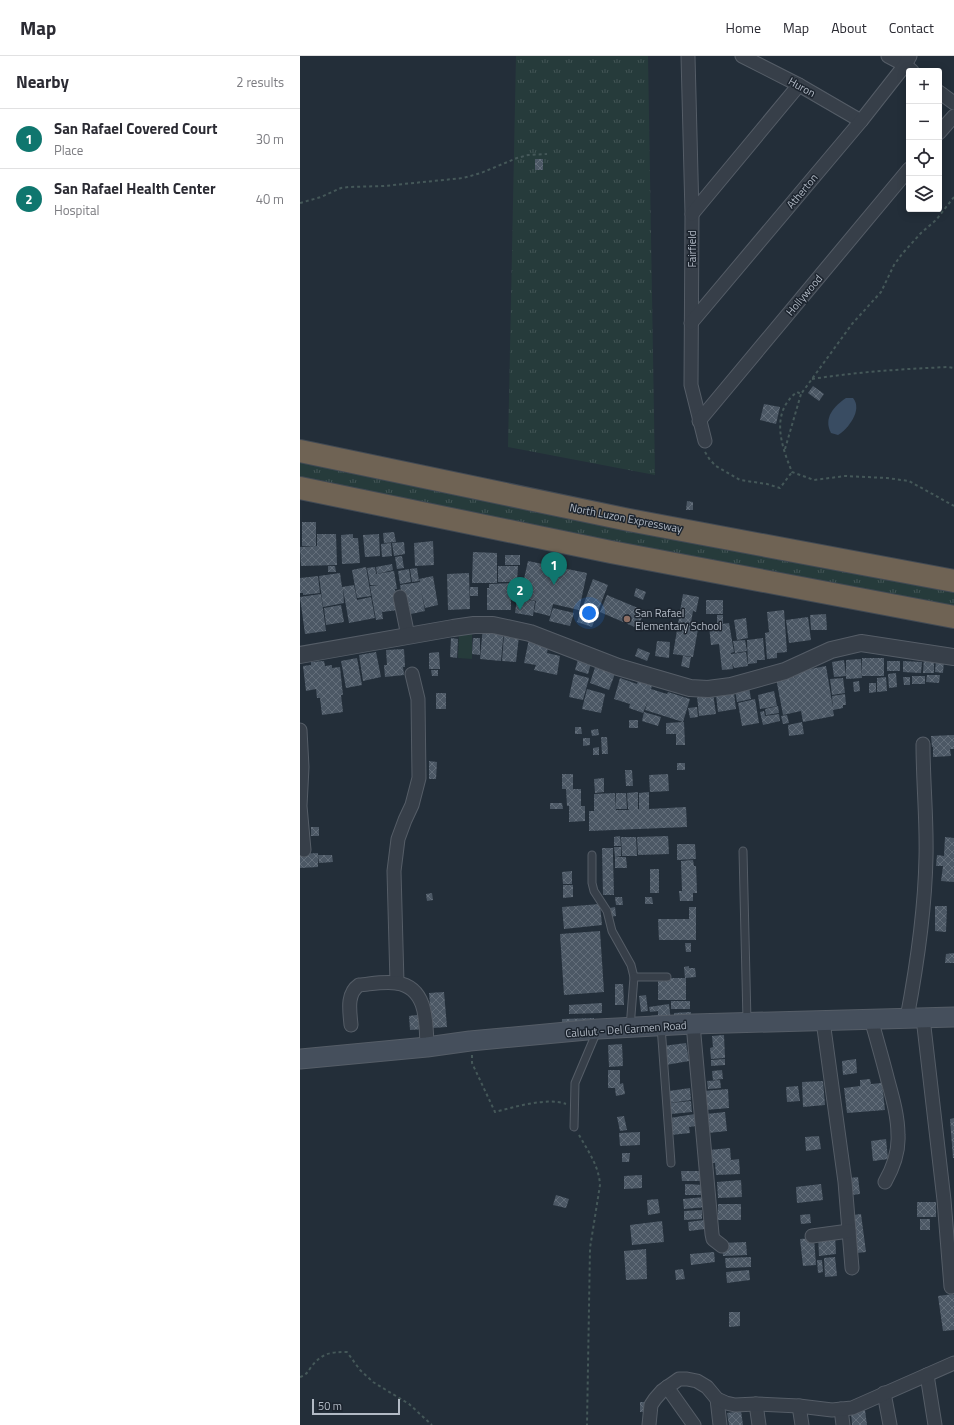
<!DOCTYPE html>
<html lang="en">
<head>
<meta charset="utf-8">
<style>
	body { margin:0; font-family:"Titillium Web",sans-serif; background:#f2f2f3; color:#2b2b33 }
	.controls { position:absolute; right:12px; top:12px; display:grid; overflow:hidden; border-radius:4px; box-shadow:0 2px 10px #0003 }
	.controls button { width:36px; height:36px; display:grid; place-items:center; padding:0; border:0; border-bottom:1px solid #e1e1e2; background:#fff; color:#2b2b33; font:20px sans-serif }
	.scale { position:absolute; left:12px; bottom:10px; width:88px; box-sizing:border-box; padding-left:4px; border:2px solid #b2bac5; border-top:0; font-size:11px; line-height:14px; white-space:nowrap; color:#b2bac5; -webkit-text-stroke:3px #1c242e; paint-order:stroke }
	.you { position:absolute; left:289px; top:557px; width:14px; height:14px; margin:-10px; border:3px solid #fff; border-radius:50%; background:#1a73e8; box-shadow:0 0 0 6px #1a73e833 }
	.badge { display:grid; place-items:center; width:26px; height:26px; border-radius:50%; background:#0f766e; color:#fff; font-size:13px; font-weight:700 }
	.pin { position:absolute; translate:-50% -33px; filter:drop-shadow(0 1px 2px #0008) }
	.pin::after { content:''; position:absolute; top:21px; width:14px; height:12px; background:inherit; clip-path:polygon(0 0,100% 0,50% 100%) }
	.list { margin:0; padding:0; list-style:none }
	h2 { display:flex; justify-content:space-between; align-items:center; height:52px; margin:0; padding:0 16px; font-size:17px }
	h2 small { font-size:13px; font-weight:400; color:#7c7c81 }
	.list li { display:grid; grid-template-columns:26px 1fr auto; gap:12px; align-items:center; box-sizing:border-box; height:60px; padding:0 16px; border-top:1px solid #e1e1e2 }
	.list b { display:block; font-size:15px; white-space:nowrap }
	.list p { margin:0; font-size:13px; white-space:nowrap; color:#7c7c81 }
	.list em { font-size:13px; font-style:normal; color:#7c7c81 }
	.icon { flex:none; width:22px; height:22px; fill:none; stroke:currentColor; stroke-width:2; stroke-linecap:round; stroke-linejoin:round }
	.map { position:relative; flex:none; width:654px; height:1369px; overflow:hidden }
	header { display:flex; align-items:center; gap:24px; box-sizing:border-box; height:56px; padding:0 20px; background:#fff; border-bottom:1px solid #e1e1e2 }
	header strong { font-size:19px }
	nav { display:flex; gap:22px; margin-inline-start:auto; font-size:14px }
	main { display:flex }
	aside { flex:1; background:#fff }
	.map>svg:first-child { display:block }
	.grass { fill:url(#grass-tufts) }
	.pitch { fill:#263b3b }
	.water { fill:#394c62 }
	.building { fill:url(#building-cross-hatch) }
	.lines { fill:none; stroke-linecap:round; stroke-linejoin:round }
	.service-casing { stroke:#555d67; stroke-width:9 }
	.minor-casing { stroke:#555d67; stroke-width:15 }
	.tertiary-casing { stroke:#555d67; stroke-width:18 }
	.secondary-casing { stroke:#555d67; stroke-width:21 }
	.motorway-casing { stroke:#424a54; stroke-width:24 }
	.path { stroke:#455859; stroke-width:2; stroke-dasharray:3 3; stroke-linecap:butt }
	.service { stroke:#373f49; stroke-width:7 }
	.minor { stroke:#373f49; stroke-width:13 }
	.tertiary { stroke:#373f49; stroke-width:16 }
	.secondary { stroke:#454f5c; stroke-width:19 }
	.motorway { stroke:#6f6354; stroke-width:22 }
	.education-dot { fill:#8d6e63; stroke:#1c242e; stroke-width:1.5 }
	.labels { text-anchor:middle; dominant-baseline:central; stroke-width:3; stroke-linejoin:round; paint-order:stroke }
	.street-label { font-size:11px; fill:#b2bac5; stroke:#1c242e }
	.poi-label { font-size:11px; fill:#b2bac5; stroke:#1c242e; text-anchor:start }
</style>
</head>
<body>
<header>
<strong>Map</strong>
<nav><a>Home</a><a>Map</a><a>About</a><a>Contact</a></nav>
</header>
<main>
<aside>
<h2>Nearby<small>2 results</small></h2>
<ul class="list">
<li><span class="badge">1</span><div><b>San Rafael Covered Court</b><p>Place</p></div><em>30 m</em></li>
<li><span class="badge">2</span><div><b>San Rafael Health Center</b><p>Hospital</p></div><em>40 m</em></li>
</ul>
</aside>
<div class="map">
<svg width="654" height="1369" viewBox="0 0 654 1369">
	<defs>
		<pattern id="grass-tufts" width="24" height="20" patternUnits="userSpaceOnUse"><rect width="24" height="20" fill="#263b3b"/><path d="M3 7l-1-3M5 7V3M7 7l1-3M15 17l-1-3M17 17v-4M19 17l1-3" fill="none" stroke="#435556"/></pattern>
		<pattern id="building-cross-hatch" width="8" height="8" patternUnits="userSpaceOnUse"><rect width="8" height="8" fill="#4c5865"/><path d="M0 0l8 8M0 8l8-8" fill="none" stroke="#636e7a"/></pattern>
	</defs>
	<rect width="100%" height="100%" fill="#232e39"/>
	<g class="grass">
		<polygon points="216,0 348,0 355,419 208,391"/>
		<polygon points="0,404 654,533 654,555 0,427"/>
	</g>
	<polygon class="pitch" points="159,577 172,577 172,603 158,602"/>
	<path class="water" d="M546 342H553C563 354 548 373 538 379L531 377C523 362 534 350 546 342Z"/>
	<g class="building">
		<rect x="235" y="103" width="8" height="11"/>
		<polygon points="513,330 524,338 519,345 508,337"/>
		<polygon points="464,348 480,351 476,368 460,364"/>
		<polygon points="387,445 393,446 393,454 386,454"/>
		<rect x="2" y="466" width="14" height="24"/>
		<polygon points="94,476 96,486 84,487 83,477"/>
		<polygon points="17,478 36,478 37,509 1,510 0,491 17,490"/>
		<polygon points="53,478 53,482 58,482 60,507 42,508 41,479"/>
		<polygon points="79,478 80,500 65,501 63,479"/>
		<polygon points="133,485 134,509 115,510 114,487"/>
		<polygon points="104,486 105,498 94,500 92,487"/>
		<polygon points="91,487 92,500 82,501 81,488"/>
		<polygon points="173,496 197,497 197,527 172,527"/>
		<rect x="205" y="499" width="15" height="10"/>
		<polygon points="102,500 104,512 97,513 95,501"/>
		<polygon points="228,505 287,517 279,554 253,548 250,560 234,556 236,545 220,541"/>
		<polygon points="92,508 93,514 77,518 76,511"/>
		<polygon points="28,510 35,510 36,516 28,516"/>
		<polygon points="198,510 218,510 217,526 198,526"/>
		<polygon points="66,511 71,540 57,542 52,514"/>
		<polygon points="75,511 76,518 94,515 97,533 95,533 98,554 82,556 83,563 76,564 70,530 79,529 70,529 67,512"/>
		<polygon points="117,512 119,525 112,526 110,513"/>
		<polygon points="109,513 111,526 100,528 98,515"/>
		<polygon points="40,517 42,531 54,529 57,544 71,541 75,562 49,567 43,533 44,547 23,551 19,520"/>
		<polygon points="169,517 170,553 148,554 147,518"/>
		<polygon points="18,520 20,537 3,539 3,537 0,537 0,522"/>
		<polygon points="133,520 138,549 125,552 121,534 125,555 106,559 100,529 120,526 119,523"/>
		<polygon points="293,523 308,529 292,571 277,566"/>
		<polygon points="217,527 217,539 211,539 211,554 187,554 187,532 189,532 189,528"/>
		<rect x="170" y="531" width="8" height="9"/>
		<polygon points="336,532 346,536 343,544 334,540"/>
		<polygon points="21,538 26,575 5,578 0,541"/>
		<polygon points="383,538 399,541 396,556 393,555 390,572 398,573 393,601 373,598"/>
		<polygon points="307,539 345,555 337,572 300,556"/>
		<polygon points="217,542 235,545 233,560 215,557"/>
		<rect x="406" y="544" width="17" height="14"/>
		<polygon points="41,549 44,566 26,569 24,552"/>
		<polygon points="253,552 274,557 270,570 249,565"/>
		<polygon points="484,554 487,596 477,597 477,602 467,603 465,577 469,576 467,556"/>
		<polygon points="526,558 527,574 511,574 510,559"/>
		<rect x="417" y="559" width="6" height="9"/>
		<polygon points="508,561 511,584 489,587 486,564"/>
		<polygon points="446,562 448,582 437,584 434,564"/>
		<polygon points="429,567 434,596 431,597 431,598 446,596 448,610 434,612 432,606 433,613 422,614 419,588 411,589 409,570"/>
		<polygon points="183,570 204,572 201,605 180,603"/>
		<polygon points="204,579 219,580 216,606 202,605"/>
		<polygon points="151,582 158,583 157,602 150,601"/>
		<polygon points="173,582 180,582 180,599 172,598"/>
		<polygon points="463,582 465,604 457,604 457,607 448,608 447,584"/>
		<polygon points="229,583 249,587 247,597 260,600 257,619 234,614 236,609 224,607"/>
		<polygon points="445,584 447,595 435,597 433,585"/>
		<polygon points="357,585 370,586 369,602 355,600"/>
		<polygon points="338,592 350,597 347,605 335,600"/>
		<polygon points="104,593 105,611 103,611 104,619 85,621 84,609 87,609 86,594"/>
		<polygon points="76,596 81,621 63,625 59,599"/>
		<polygon points="139,596 140,613 129,613 129,597"/>
		<polygon points="279,600 292,604 288,618 275,614"/>
		<polygon points="383,600 391,601 389,612 381,610"/>
		<polygon points="624,601 634,602 634,617 623,617"/>
		<polygon points="57,602 62,629 46,632 41,605"/>
		<rect x="562" y="602" width="22" height="18"/>
		<polygon points="561,603 562,622 546,623 546,604"/>
		<polygon points="544,604 546,620 534,621 532,606"/>
		<polygon points="636,604 644,604 643,617 635,616"/>
		<polygon points="24,605 25,610 32,609 32,612 40,611 43,639 41,639 43,656 22,659 20,642 17,642 16,633 6,635 3,610 11,609 11,606"/>
		<polygon points="297,605 317,612 309,634 290,627"/>
		<rect x="587" y="605" width="13" height="10"/>
		<polygon points="603,605 622,606 621,617 603,616"/>
		<polygon points="526,610 533,652 532,640 545,638 546,649 543,649 543,652 533,654 534,660 503,666 501,655 483,659 476,622 494,618 496,628 494,616"/>
		<polygon points="131,614 138,614 138,620 132,620"/>
		<polygon points="596,617 597,631 589,632 588,618"/>
		<polygon points="274,618 289,622 283,644 269,641"/>
		<polygon points="627,619 640,619 639,627 626,626"/>
		<rect x="612" y="620" width="13" height="8"/>
		<polygon points="339,621 353,626 351,633 367,638 368,636 390,643 383,666 345,654 348,645 343,657 329,652 330,648 314,643 320,622 337,628"/>
		<polygon points="586,621 587,635 577,636 577,622"/>
		<polygon points="603,621 610,621 610,629 604,629"/>
		<polygon points="543,622 545,637 532,639 530,623"/>
		<polygon points="559,625 560,635 554,636 553,626"/>
		<polygon points="569,627 576,627 576,636 569,637"/>
		<polygon points="449,631 451,643 437,646 435,634"/>
		<polygon points="287,633 305,638 301,657 282,653"/>
		<polygon points="474,635 477,650 460,653 458,639"/>
		<rect x="136" y="637" width="10" height="16"/>
		<polygon points="413,637 416,658 399,660 397,640"/>
		<polygon points="434,637 436,653 418,656 416,640"/>
		<polygon points="455,643 459,667 442,670 438,647"/>
		<polygon points="478,650 479,657 466,659 465,653"/>
		<polygon points="397,651 398,661 390,662 388,652"/>
		<polygon points="464,655 465,660 479,658 480,665 463,669 460,656"/>
		<polygon points="344,656 361,661 358,670 342,665"/>
		<polygon points="487,659 489,667 483,668 481,660"/>
		<rect x="329" y="664" width="9" height="8"/>
		<polygon points="384,666 385,689 376,689 376,678 366,678 366,667"/>
		<polygon points="502,666 504,678 489,680 488,669"/>
		<polygon points="275,671 281,671 282,678 275,678"/>
		<polygon points="298,673 299,679 292,680 291,674"/>
		<polygon points="654,679 654,693 650,693 651,700 633,701 633,691 651,690 632,691 631,680"/>
		<polygon points="301,681 307,681 308,698 302,698"/>
		<polygon points="283,682 290,682 290,689 283,690"/>
		<polygon points="299,691 299,699 293,699 293,692"/>
		<polygon points="129,705 137,706 136,723 129,723"/>
		<rect x="377" y="707" width="8" height="7"/>
		<polygon points="325,714 332,714 333,730 326,730"/>
		<polygon points="262,718 273,718 273,733 281,733 281,750 285,750 285,765 269,766 269,750 267,750 266,733 262,733"/>
		<polygon points="368,718 369,735 350,736 349,719"/>
		<polygon points="304,722 304,736 295,737 294,723"/>
		<polygon points="338,736 338,753 339,753 339,737 349,736 349,753 386,751 387,771 289,775 289,755 294,755 294,738 315,737 316,754 330,754 328,753 327,737"/>
		<polygon points="316,737 326,737 327,753 316,753"/>
		<polygon points="250,747 262,747 263,753 250,753"/>
		<rect x="11" y="771" width="8" height="9"/>
		<polygon points="320,780 321,790 314,790 314,781"/>
		<polygon points="368,780 369,798 338,799 337,781"/>
		<polygon points="321,781 336,781 337,800 322,800"/>
		<polygon points="645,781 654,782 654,826 641,825 643,810 636,810 637,799 644,800"/>
		<polygon points="377,788 395,788 396,803 377,804"/>
		<polygon points="314,791 321,791 321,800 315,801"/>
		<polygon points="302,792 313,792 313,801 311,801 313,801 314,839 303,839"/>
		<polygon points="18,797 18,811 0,812 0,798"/>
		<polygon points="18,799 32,799 33,806 19,807"/>
		<polygon points="315,801 326,801 327,812 315,812"/>
		<polygon points="393,804 394,810 396,810 397,837 393,837 393,845 380,845 379,835 382,835 381,805"/>
		<rect x="350" y="813" width="9" height="24"/>
		<polygon points="272,815 272,828 263,828 262,816"/>
		<polygon points="263,829 273,829 273,841 263,842"/>
		<polygon points="132,837 133,844 127,845 126,838"/>
		<polygon points="315,841 322,841 323,849 316,849"/>
		<polygon points="345,841 352,841 353,848 345,848"/>
		<polygon points="300,848 302,869 264,873 262,851"/>
		<polygon points="635,850 647,850 646,876 635,875"/>
		<polygon points="315,851 316,860 310,861 310,852"/>
		<polygon points="389,851 396,851 396,884 359,884 358,863 389,863"/>
		<polygon points="300,875 304,936 264,939 260,878"/>
		<polygon points="385,887 391,887 391,896 386,896"/>
		<polygon points="654,897 654,907 645,907 646,898"/>
		<polygon points="389,910 389,912 395,912 396,921 385,922 384,911"/>
		<rect x="358" y="922" width="28" height="22"/>
		<polygon points="315,928 323,928 324,949 315,949"/>
		<polygon points="144,936 147,971 132,972 129,937"/>
		<polygon points="346,939 348,955 341,956 339,940"/>
		<rect x="371" y="945" width="19" height="8"/>
		<polygon points="302,947 302,957 269,958 269,949"/>
		<polygon points="369,948 371,965 351,967 350,960 358,959 358,955 350,956 349,951"/>
		<polygon points="391,956 391,962 374,962 374,957"/>
		<polygon points="124,958 125,973 110,974 109,960"/>
		<polygon points="294,962 294,970 262,970 262,963"/>
		<polygon points="424,979 425,1002 411,1003 410,992 413,991 412,980"/>
		<polygon points="386,987 389,1005 366,1009 363,990"/>
		<polygon points="322,988 323,1010 309,1011 308,989"/>
		<polygon points="425,1003 425,1009 411,1010 411,1004"/>
		<polygon points="556,1003 557,1017 543,1019 542,1005"/>
		<polygon points="308,1014 320,1014 320,1028 323,1027 325,1038 316,1040 315,1032 308,1032"/>
		<polygon points="422,1014 423,1023 413,1024 412,1015"/>
		<polygon points="570,1023 571,1028 582,1027 585,1054 547,1057 544,1032 560,1030 560,1024"/>
		<polygon points="420,1024 421,1032 408,1033 407,1025"/>
		<polygon points="523,1025 525,1049 503,1051 502,1026"/>
		<polygon points="498,1030 500,1045 487,1046 486,1031"/>
		<polygon points="390,1032 391,1044 370,1047 369,1035"/>
		<polygon points="428,1033 429,1052 406,1054 404,1035"/>
		<polygon points="391,1045 392,1056 371,1058 370,1047"/>
		<polygon points="425,1056 427,1075 408,1077 406,1058"/>
		<polygon points="395,1058 396,1070 389,1071 390,1077 371,1079 370,1062"/>
		<polygon points="324,1060 327,1074 320,1075 317,1061"/>
		<polygon points="654,1062 654,1102 653,1102 650,1063"/>
		<polygon points="340,1076 340,1089 320,1090 319,1077"/>
		<polygon points="519,1080 521,1093 506,1095 505,1081"/>
		<polygon points="586,1083 588,1103 573,1105 571,1085"/>
		<polygon points="430,1092 431,1104 439,1103 440,1118 416,1119 415,1107 410,1107 409,1094"/>
		<polygon points="322,1097 330,1097 329,1106 322,1106"/>
		<polygon points="381,1115 400,1115 400,1125 382,1125"/>
		<polygon points="342,1119 342,1132 324,1133 324,1120"/>
		<polygon points="558,1121 560,1138 552,1139 550,1122"/>
		<polygon points="441,1124 442,1141 418,1142 417,1126"/>
		<polygon points="385,1128 404,1129 404,1139 385,1139"/>
		<polygon points="521,1128 523,1144 497,1147 496,1131"/>
		<polygon points="256,1139 269,1143 266,1152 253,1149"/>
		<polygon points="405,1141 406,1151 384,1153 383,1143"/>
		<polygon points="358,1143 360,1157 348,1159 347,1144"/>
		<rect x="617" y="1146" width="19" height="15"/>
		<rect x="418" y="1148" width="23" height="16"/>
		<polygon points="402,1154 402,1163 384,1164 384,1155"/>
		<polygon points="510,1158 511,1167 501,1168 500,1159"/>
		<polygon points="561,1158 566,1196 557,1197 553,1159"/>
		<rect x="620" y="1163" width="10" height="11"/>
		<polygon points="404,1164 405,1173 389,1175 388,1166"/>
		<polygon points="362,1165 364,1186 332,1189 330,1169"/>
		<polygon points="535,1178 536,1198 519,1200 518,1180"/>
		<polygon points="514,1182 516,1209 503,1210 500,1183"/>
		<polygon points="446,1186 447,1199 423,1200 422,1187"/>
		<polygon points="346,1193 347,1223 326,1224 324,1195"/>
		<polygon points="414,1196 415,1206 391,1209 390,1198"/>
		<polygon points="451,1201 451,1211 426,1212 425,1202"/>
		<polygon points="535,1201 537,1220 525,1221 524,1202"/>
		<polygon points="517,1204 522,1204 523,1216 518,1217"/>
		<polygon points="383,1213 385,1223 376,1224 375,1214"/>
		<polygon points="449,1214 450,1224 427,1227 426,1216"/>
		<polygon points="653,1238 654,1239 654,1274 643,1275 638,1240"/>
		<polygon points="429,1256 440,1256 440,1270 429,1271"/>
		<polygon points="340,1346 347,1346 348,1356 340,1356"/>
		<polygon points="565,1354 567,1369 552,1369 551,1356"/>
		<polygon points="441,1355 443,1369 429,1369 427,1357"/>
	</g>
	<g class="lines">
		<g class="service-casing">
			<g id="service">
				<polyline points="443,795 447,965"/>
				<polyline points="292,799 292,827 294,835 307,855 312,875 331,909 334,921 330,972"/>
				<polyline points="334,921 367,921"/>
				<polyline points="361,970 371,1107"/>
				<polyline points="274,1071 275,1027 297,975"/>
			</g>
		</g>
		<g class="minor-casing">
			<g id="minor">
				<polyline points="388,0 392,158 391,329 405,385"/>
				<polyline points="442,0 499,29 561,65"/>
				<polyline points="588,0 605,9 612,15"/>
				<polyline points="639,36 654,47"/>
				<polyline points="639,77 654,60"/>
				<polyline points="392,158 499,29"/>
				<polyline points="391,267 561,65 605,9 610,0"/>
				<polyline points="399,365 609,113"/>
				<polyline points="100,541 108,580"/>
				<polyline points="0,674 2,711 0,750 4,794"/>
				<polyline points="97,927 94,815 98,783 105,764 112,749 119,722 118,643 112,618"/>
				<path d="M607 962C617 909 625 856 626 801 627 764 623 726 623 688"/>
				<polyline points="623,962 644,1144 651,1231"/>
				<path d="M571 963C577 984 583 1005 588 1025 593 1043 598 1061 598 1079 599 1095 593 1112 585 1126"/>
				<polyline points="523,965 545,1126 552,1212"/>
				<polyline points="393,968 412,1178 413,1183 422,1190"/>
				<path d="M51 969C50 956 46 938 59 929 71 928 84 925 97 927 128 932 126 967 127 991"/>
				<polyline points="512,1180 549,1175"/>
				<polyline points="627,1319 635,1369"/>
				<polyline points="367,1331 394,1369"/>
				<polyline points="584,1337 590,1369"/>
				<polyline points="417,1343 420,1369"/>
				<polyline points="456,1348 459,1369"/>
				<polyline points="499,1350 502,1369"/>
				<polyline points="541,1353 543,1369"/>
				<polyline points="349,1369 351,1349 355,1343 362,1335 379,1323 387,1323 397,1325 407,1331 417,1343 426,1347 435,1349 456,1348 499,1350 532,1354 552,1352 654,1307"/>
			</g>
		</g>
		<g class="tertiary-casing">
			<polyline id="tertiary" points="0,599 153,572 174,569 193,569 230,577 318,611 390,632 408,633 431,630 485,615 531,594 561,587 654,601"/>
		</g>
		<g class="secondary-casing">
			<polyline id="secondary" points="0,1003 127,991 170,985 298,973 393,968 654,961"/>
		</g>
		<g class="motorway-casing">
			<g id="motorway">
				<polyline points="0,395 329,464 654,525"/>
				<polyline points="0,432 311,496 654,561"/>
			</g>
		</g>
		<g class="path">
			<path d="M654 141 636 164 621 177 602 198 594 209 581 236 552 268 501 338 497 336C470 357 481 389 492 416L514 424 545 420 587 422 609 425 654 450"/>
			<polyline points="0,147 21,141 41,132 49,131 84,130 163,122 181,117 217,102 228,99 247,98"/>
			<path d="M512 323C557 316 602 313 648 311L654 312"/>
			<polyline points="485,393 501,338"/>
			<polyline points="405,396 410,404 416,410 440,424 467,428 480,432 492,416"/>
			<path d="M172 999V1007L195 1056C215 1051 246 1041 266 1048"/>
			<path d="M279 1079C288 1095 299 1110 300 1129L290 1192 287 1369"/>
			<path d="M0 1321C6 1319 8 1316 11 1311 22 1297 30 1296 47 1296L60 1314 73 1326 109 1348 132 1369"/>
		</g>
		<use href="#service" class="service"/>
		<use href="#minor" class="minor"/>
		<use href="#tertiary" class="tertiary"/>
		<use href="#secondary" class="secondary"/>
		<use href="#motorway" class="motorway"/>
	</g>
	<circle class="education-dot" cx="327" cy="563" r="4"/>
	<g class="labels">
		<g class="street-label">
			<text transform="translate(502 31) rotate(29)">Huron</text>
			<text transform="translate(502 135) rotate(-50)">Atherton</text>
			<text transform="translate(392 193) rotate(-90)">Fairfield</text>
			<text transform="translate(504 239) rotate(-50)">Hollywood</text>
			<text transform="translate(326 462) rotate(11)">North Luzon Expressway</text>
			<text transform="translate(326 973) rotate(-4)">Calulut - Del Carmen Road</text>
		</g>
		<g class="poi-label">
			<text x="335" y="557">San Rafael<tspan x="335" dy="13">Elementary School</tspan></text>
		</g>
	</g>
</svg>
<div class="controls">
<button>+</button>
<button>−</button>
<button><svg class="icon" aria-label="locate" viewBox="0 0 24 24"><circle cx="12" cy="12" r="6"/><path d="M12 2v4M12 18v4M2 12h4M18 12h4"/></svg></button>
<button><svg class="icon" aria-label="layers" viewBox="0 0 24 24"><path d="M12 4l9 5-9 5-9-5zM3 14l9 5 9-5"/></svg></button>
</div>
<div class="scale">50 m</div>
<div class="you"></div>
<div class="pin badge" style="left:254px;top:529px">1</div>
<div class="pin badge" style="left:220px;top:554px">2</div>
</div>
</main>
</body>
</html>
